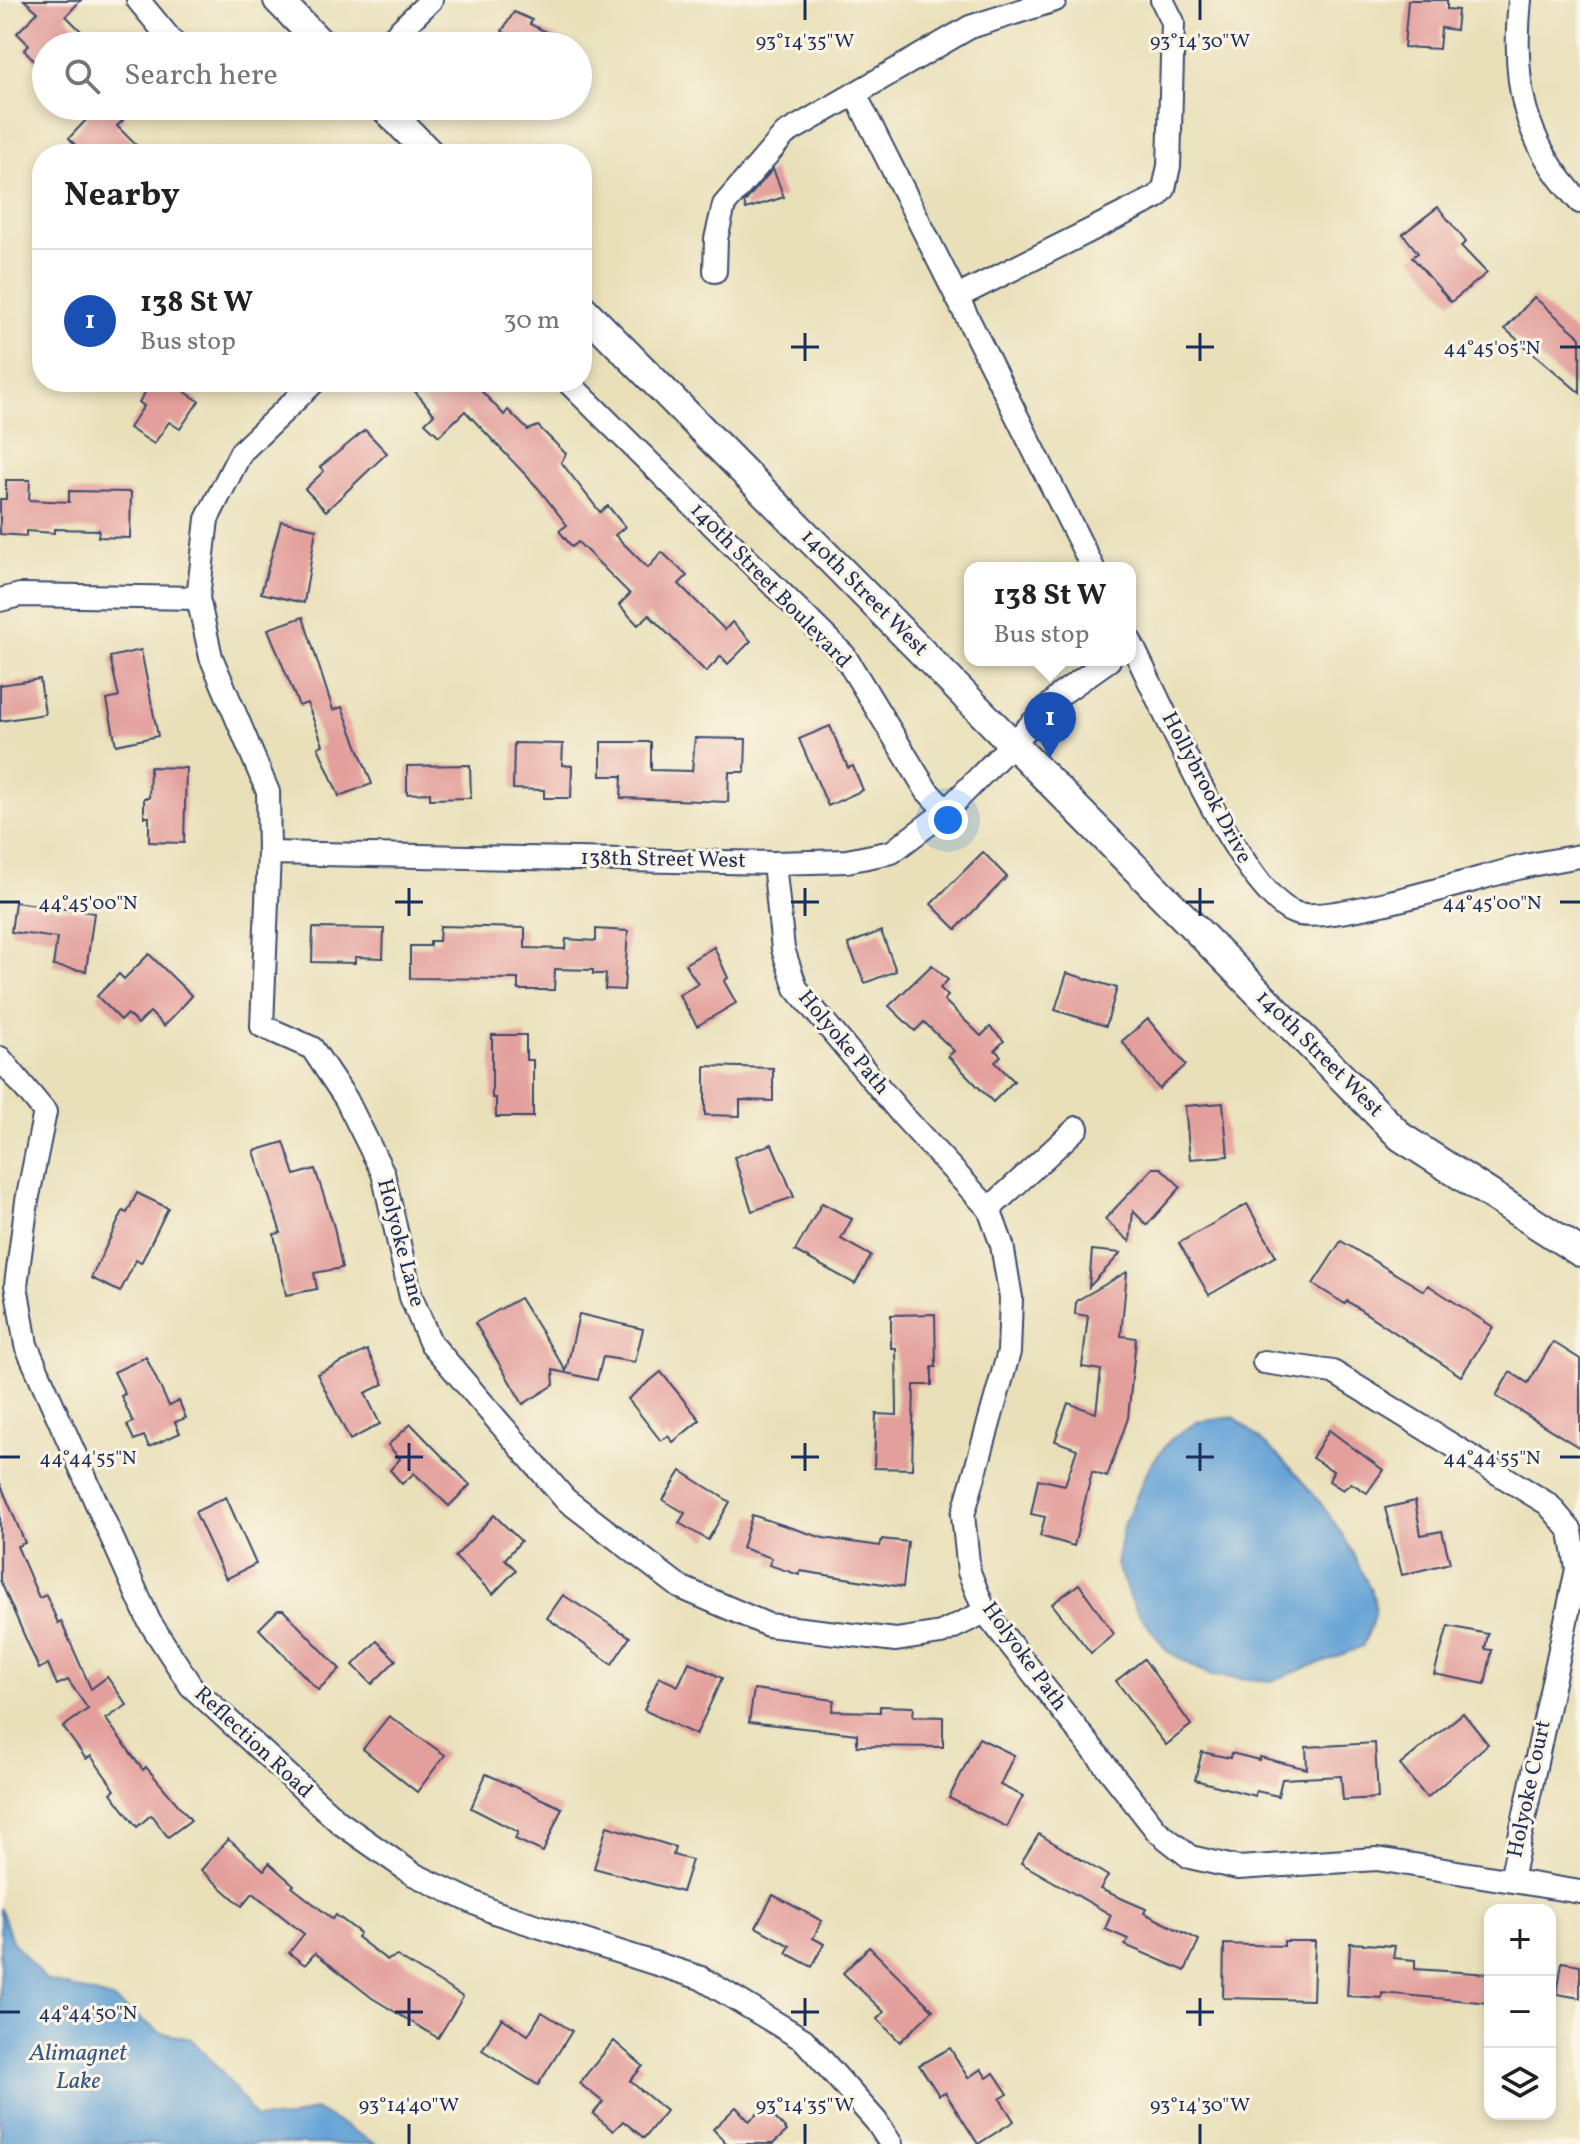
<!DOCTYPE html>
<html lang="en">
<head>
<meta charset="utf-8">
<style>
	body { margin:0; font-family:Vollkorn,serif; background:#f2f2f2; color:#222 }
	.controls { position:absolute; right:24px; bottom:24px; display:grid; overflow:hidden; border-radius:16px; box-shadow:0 4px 12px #0003 }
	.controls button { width:72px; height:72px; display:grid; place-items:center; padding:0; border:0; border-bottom:2px solid #e0e0e0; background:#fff; color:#222; font:40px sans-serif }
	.you { position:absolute; left:948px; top:820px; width:28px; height:28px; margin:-20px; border:6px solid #fff; border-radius:50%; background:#1a73e8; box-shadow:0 0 0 12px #1a73e833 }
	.badge { display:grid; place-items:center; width:52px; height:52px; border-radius:50%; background:#ea580c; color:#fff; font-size:26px; font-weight:700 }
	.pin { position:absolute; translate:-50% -66px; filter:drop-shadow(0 2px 4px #0008) }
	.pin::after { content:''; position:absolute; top:42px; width:28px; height:24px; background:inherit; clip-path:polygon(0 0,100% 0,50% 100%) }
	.popup { position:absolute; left:964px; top:562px; width:172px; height:104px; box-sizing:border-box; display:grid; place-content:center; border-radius:16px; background:#fff; filter:drop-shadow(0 2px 6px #0005); font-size:26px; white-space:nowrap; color:#767676 }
	.popup b { font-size:30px; color:#222 }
	.popup::after { content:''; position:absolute; left:50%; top:100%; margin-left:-16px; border:16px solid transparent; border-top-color:#fff }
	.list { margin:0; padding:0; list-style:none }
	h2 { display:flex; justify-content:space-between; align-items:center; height:104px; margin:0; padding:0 32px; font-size:34px }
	h2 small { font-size:26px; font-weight:400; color:#767676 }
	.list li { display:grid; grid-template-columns:52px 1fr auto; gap:24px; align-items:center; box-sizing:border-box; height:144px; padding:0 32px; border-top:2px solid #e0e0e0 }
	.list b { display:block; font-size:30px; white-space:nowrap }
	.list p { margin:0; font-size:26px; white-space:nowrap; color:#767676 }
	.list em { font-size:26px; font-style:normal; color:#767676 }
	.icon { flex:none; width:44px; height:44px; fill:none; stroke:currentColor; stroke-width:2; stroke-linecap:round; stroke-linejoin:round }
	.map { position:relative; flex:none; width:1580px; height:2144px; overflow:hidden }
	.search { position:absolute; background:#fff; box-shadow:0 4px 12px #0003; left:32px; top:32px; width:560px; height:88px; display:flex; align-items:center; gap:20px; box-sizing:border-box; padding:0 28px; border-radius:44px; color:#767676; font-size:30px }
	.panel { position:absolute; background:#fff; box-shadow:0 4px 12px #0003; left:32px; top:144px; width:560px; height:248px; border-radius:32px }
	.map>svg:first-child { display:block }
	.water { fill:#64a2d6; stroke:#40689a; stroke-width:2 }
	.building { fill:#e39f9b }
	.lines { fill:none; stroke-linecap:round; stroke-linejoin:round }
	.minor-casing { stroke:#3a4a6c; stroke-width:26 }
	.tertiary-casing { stroke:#3a4a6c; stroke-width:32 }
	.minor { stroke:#fff; stroke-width:22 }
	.tertiary { stroke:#fff; stroke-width:28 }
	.ticks { fill:none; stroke:#1b2f5e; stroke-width:3 }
	.labels { text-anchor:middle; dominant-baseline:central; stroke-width:6; stroke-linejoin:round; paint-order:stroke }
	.street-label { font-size:22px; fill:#1b2f5e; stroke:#fcf5e5 }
	.water-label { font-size:24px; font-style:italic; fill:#355788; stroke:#fcf5e5 }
	.ticks-label { font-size:20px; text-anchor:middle; fill:#1b2f5e; stroke:#fcf5e5; stroke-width:6; stroke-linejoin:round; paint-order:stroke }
</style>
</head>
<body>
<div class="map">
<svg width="1580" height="2144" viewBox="0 0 1580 2144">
	<rect width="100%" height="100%" fill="#fcf5e5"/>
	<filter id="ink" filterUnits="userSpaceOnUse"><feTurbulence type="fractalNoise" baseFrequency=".0125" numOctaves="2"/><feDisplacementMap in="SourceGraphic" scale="16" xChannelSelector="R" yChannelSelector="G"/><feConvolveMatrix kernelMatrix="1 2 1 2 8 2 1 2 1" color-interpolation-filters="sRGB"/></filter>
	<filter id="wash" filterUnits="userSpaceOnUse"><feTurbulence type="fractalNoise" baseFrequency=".006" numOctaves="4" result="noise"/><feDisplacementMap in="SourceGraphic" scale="32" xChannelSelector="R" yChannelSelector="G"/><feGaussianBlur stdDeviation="1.8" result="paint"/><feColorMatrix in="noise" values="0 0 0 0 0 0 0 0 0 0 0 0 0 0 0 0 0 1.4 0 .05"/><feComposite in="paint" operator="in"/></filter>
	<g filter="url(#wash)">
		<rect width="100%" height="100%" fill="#e9e0ba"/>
		<g class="water">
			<path d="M1234 1417C1286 1460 1330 1504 1359 1566 1363 1576 1372 1589 1374 1600 1377 1615 1368 1634 1362 1647L1271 1681 1211 1676 1167 1651 1136 1610 1116 1565 1123 1528 1149 1467 1170 1440 1197 1422Z"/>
			<polygon points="0,1907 12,1941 46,1980 112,1999 161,2033 190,2038 222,2072 256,2118 290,2118 315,2109 376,2144 0,2144"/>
		</g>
		<g id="blocks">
			<g class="building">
				<polygon points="24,0 81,0 66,16 96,46 46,46 46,73 24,50 29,45 17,33 38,12"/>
				<polygon points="1408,0 1447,0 1447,9 1458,10 1456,30 1441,28 1439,49 1404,47"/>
				<polygon points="514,12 532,20 530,24 574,46 497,46 509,35 502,31"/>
				<polygon points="77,106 112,106 125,118 117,126 145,154 83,154 69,138 88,118"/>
				<polygon points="773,169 784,197 746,209 744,203"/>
				<polygon points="1438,207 1466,242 1461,246 1487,273 1451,302 1412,257 1418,253 1403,234"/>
				<polygon points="1534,297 1580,337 1580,393 1505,329"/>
				<polygon points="152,382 170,382 199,401 180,429 169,422 154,444 129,428 144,406 139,402"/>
				<polygon points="407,382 473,382 504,415 508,410 528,430 538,426 566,454 561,462 600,512 608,506 625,527 615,535 648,568 662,552 687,576 679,584 725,630 732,622 751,641 728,664 721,656 706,672 649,615 638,625 619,605 630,594 578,542 572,547 559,531 567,525 538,488 465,411 439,436 425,423 434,414"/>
				<polygon points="365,430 387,453 326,511 305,489 324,471 320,467"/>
				<polygon points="6,480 30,480 29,500 69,502 69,491 131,492 130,538 98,537 99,530 54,529 54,533 26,531 26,536 0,534 0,499 6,499"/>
				<polygon points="281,521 316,529 304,603 261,593"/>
				<polygon points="303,617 333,710 342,707 372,784 339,796 318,747 323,745 307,703 299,706 268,629"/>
				<polygon points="141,650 158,736 116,745 107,700 119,697 110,657"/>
				<polygon points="40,679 45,714 0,721 0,685"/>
				<polygon points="830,726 848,768 853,766 863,790 828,806 799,739"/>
				<polygon points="695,738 746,739 745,772 729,772 728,802 621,798 622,776 601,776 601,742 651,742 651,770 692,771"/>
				<polygon points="514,743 563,744 562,765 572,766 571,798 544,798 544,790 513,789"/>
				<polygon points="470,765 471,798 430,799 430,793 407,794 407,766"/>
				<polygon points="150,767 186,768 184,843 149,842 149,817 144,817 144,798 149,798"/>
				<polygon points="983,852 1007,877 956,929 931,904"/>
				<polygon points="15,902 94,913 86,971 53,966 57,938 11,932"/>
				<polygon points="440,926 525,928 525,948 565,949 566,939 596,941 596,929 628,931 624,990 605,989 606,974 593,974 593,970 555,969 554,990 518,990 518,979 410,978 410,946 430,946 430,941 439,941"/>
				<polygon points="313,928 384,929 383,958 355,957 355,963 312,962"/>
				<polygon points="881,931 896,971 865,983 848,944"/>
				<polygon points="714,947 728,978 724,981 736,1003 697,1026 679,995 698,984 685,964"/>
				<polygon points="149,954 192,996 164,1026 150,1012 138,1024 127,1014 121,1020 97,996 119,974 124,979"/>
				<polygon points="932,965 948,980 940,988 948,996 944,1000 981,1036 990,1027 1004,1041 995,1050 1001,1056 995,1062 1014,1081 993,1102 948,1056 954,1051 924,1022 915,1031 889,1006"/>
				<polygon points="1067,973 1117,988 1106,1026 1055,1010"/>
				<polygon points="1148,1019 1186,1065 1159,1089 1122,1041"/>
				<polygon points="492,1035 526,1035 526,1060 533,1060 533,1117 496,1117 496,1098 492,1098"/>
				<polygon points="705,1066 773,1068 773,1101 740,1100 740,1116 705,1115"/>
				<polygon points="1223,1103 1228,1156 1190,1159 1185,1106"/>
				<polygon points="284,1142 295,1175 315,1169 334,1227 342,1268 314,1273 317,1289 286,1295 274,1234 281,1233 254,1151"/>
				<polygon points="772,1144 794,1197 752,1211 734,1157"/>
				<polygon points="1153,1168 1161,1168 1181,1187 1147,1225 1133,1211 1130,1242 1105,1219"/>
				<polygon points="137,1193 168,1208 141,1263 136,1260 120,1292 91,1278 123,1211 127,1213"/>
				<polygon points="822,1203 852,1219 841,1239 871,1256 855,1284 795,1251"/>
				<polygon points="1247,1204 1276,1256 1209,1295 1179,1243"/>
				<polygon points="1341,1241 1424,1291 1428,1285 1493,1327 1461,1376 1347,1301 1345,1304 1313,1284"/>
				<polygon points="1092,1250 1121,1253 1089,1287"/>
				<polygon points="1127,1272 1121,1336 1136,1338 1128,1418 1107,1477 1092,1472 1074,1546 1040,1536 1045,1517 1031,1514 1038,1479 1065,1485 1077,1449 1055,1441 1068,1403 1096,1413 1101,1370 1082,1367 1088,1316 1075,1314 1076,1301"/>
				<polygon points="520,1298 566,1371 579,1314 643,1329 635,1362 603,1357 597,1380 553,1370 554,1385 523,1404 475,1323"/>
				<polygon points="935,1314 936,1367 932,1367 932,1385 914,1385 912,1469 874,1468 876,1414 897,1415 896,1348 891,1348 891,1315"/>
				<polygon points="1553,1342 1580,1359 1580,1448 1496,1396 1510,1372 1528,1383"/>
				<polygon points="367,1350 384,1384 365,1393 380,1424 350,1440 317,1374"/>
				<polygon points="146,1357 169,1406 179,1401 186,1418 175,1422 180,1433 149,1447 144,1436 134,1440 127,1425 133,1422 121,1396 125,1394 114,1372"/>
				<polygon points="661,1372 700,1420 673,1442 668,1436 661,1441 628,1399"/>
				<polygon points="411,1424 470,1485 449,1506 414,1473 402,1484 390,1470 400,1459 388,1445"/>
				<polygon points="1329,1430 1383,1470 1367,1493 1351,1483 1343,1490 1329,1481 1333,1471 1312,1458"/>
				<polygon points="681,1471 730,1502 708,1540 679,1523 685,1513 663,1500"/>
				<polygon points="0,1483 25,1543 17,1546 39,1598 46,1595 58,1623 61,1621 91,1689 107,1677 127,1705 106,1719 143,1770 146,1767 191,1820 168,1837 151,1815 137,1827 111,1793 115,1790 91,1756 86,1759 63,1727 88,1709 68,1680 57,1685 48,1664 39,1669 0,1580"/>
				<polygon points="226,1497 256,1564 226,1579 195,1512"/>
				<polygon points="1415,1501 1421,1535 1442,1531 1450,1563 1402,1575 1385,1508"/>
				<polygon points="494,1515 521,1541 505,1559 516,1570 493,1594 455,1557"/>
				<polygon points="752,1515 823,1538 880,1546 882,1539 908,1542 903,1587 800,1571 799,1575 769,1565 772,1558 742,1548"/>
				<polygon points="1079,1584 1114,1634 1091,1653 1052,1604"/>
				<polygon points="563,1595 630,1637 612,1664 547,1618"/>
				<polygon points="278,1610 283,1610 340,1669 318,1690 259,1629"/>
				<polygon points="1448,1626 1488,1634 1485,1649 1492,1650 1485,1684 1434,1674"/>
				<polygon points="377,1641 396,1660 372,1684 353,1665"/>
				<polygon points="1144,1659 1191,1725 1166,1745 1116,1681"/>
				<polygon points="689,1662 722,1678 696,1735 644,1710 659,1677 678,1686"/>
				<polygon points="754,1689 834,1700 832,1711 880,1712 880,1706 914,1707 913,1716 943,1717 943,1747 857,1746 857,1734 749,1722"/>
				<polygon points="1463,1713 1488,1744 1427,1798 1400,1765"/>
				<polygon points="389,1716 445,1755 417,1792 363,1749"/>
				<polygon points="979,1738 1014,1755 1000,1785 1023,1796 1007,1827 949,1798"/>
				<polygon points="1375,1743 1378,1798 1343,1800 1341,1776 1282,1779 1278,1796 1256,1791 1255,1796 1195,1780 1202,1752 1230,1758 1231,1753 1259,1760 1260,1757 1307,1769 1306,1747"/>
				<polygon points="486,1774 562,1808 543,1852 515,1839 518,1832 471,1808"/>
				<polygon points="607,1826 675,1847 673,1855 692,1860 682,1892 594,1868"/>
				<polygon points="1039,1834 1108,1876 1100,1889 1146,1909 1144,1913 1199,1940 1185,1971 1125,1945 1128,1939 1105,1929 1111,1915 1021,1863"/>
				<polygon points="228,1839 264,1870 269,1863 294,1885 292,1887 333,1919 336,1915 360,1933 357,1937 387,1960 397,1956 463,1997 438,2038 372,1998 315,1953 305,1965 289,1953 304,1934 253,1893 242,1906 201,1870"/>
				<polygon points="773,1895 822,1921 813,1938 824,1944 812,1967 786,1953 790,1946 756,1927"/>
				<polygon points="1284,1941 1315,1941 1313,2000 1223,1998 1224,1944 1284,1946"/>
				<polygon points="1350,1943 1395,1946 1393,1958 1415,1960 1415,1969 1490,1974 1490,2003 1382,1993 1382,1998 1347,1996"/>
				<polygon points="869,1947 933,2010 900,2042 877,2019 884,2012 843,1973"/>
				<polygon points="1562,1962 1580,1965 1580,1998 1557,1994"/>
				<polygon points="542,2012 572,2031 538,2085 482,2050 502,2018 528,2035"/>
				<polygon points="614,2041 643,2066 630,2081 666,2111 644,2138 623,2121 613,2131 593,2114 603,2102 579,2083"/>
				<polygon points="950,2048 968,2078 981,2069 987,2078 994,2073 1008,2094 1000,2099 1014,2121 978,2144 945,2092 939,2095 919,2065"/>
				<polygon points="736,2107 749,2121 765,2107 787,2131 773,2144 727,2144 713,2129"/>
			</g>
		</g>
	</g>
	<g filter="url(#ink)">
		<use href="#blocks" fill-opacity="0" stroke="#3a4a6c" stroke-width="2"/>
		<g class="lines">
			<g class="minor-casing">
				<g id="minor">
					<polyline points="138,0 176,46"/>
					<path d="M1520 0C1512 81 1522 141 1580 202"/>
					<polyline points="384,46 431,0"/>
					<polyline points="855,94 1093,568"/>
					<polyline points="715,271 716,239 724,205 785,134 970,27 1055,0"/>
					<polyline points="957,297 1157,197 1164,189 1169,166 1173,22 1162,0"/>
					<polyline points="314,382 241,452 207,519 198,598 211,657 268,792 269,853 262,1026 312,1048 346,1099 383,1173 411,1297 430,1342 565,1499 680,1587 768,1625 896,1640 941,1633 985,1612"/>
					<polyline points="568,382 844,655 927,791 946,811"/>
					<polyline points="0,600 20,595 198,598"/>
					<path d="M1130 641C1159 698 1242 894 1295 913 1328 925 1474 879 1514 869 1536 863 1558 860 1580 856"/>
					<polyline points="269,853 774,863 847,861 892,852 946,811 1061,694 1109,660"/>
					<polyline points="774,863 783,949 796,988 903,1116 989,1209 1002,1245 1011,1298 1009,1352 963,1515 969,1572 985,1612 1157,1831 1190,1857 1238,1868 1377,1859 1580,1892"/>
					<polyline points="0,1058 45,1112 27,1201 16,1285 26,1345 149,1621 191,1686 339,1822 413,1874 494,1912 701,1978 804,2040 876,2121 891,2144"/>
					<polyline points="989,1209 1077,1128"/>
					<polyline points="1264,1362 1333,1372 1548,1504 1571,1531 1577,1569 1511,1880"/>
				</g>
			</g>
			<g class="tertiary-casing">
				<g id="tertiary">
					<polyline points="278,0 323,46"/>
					<polyline points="383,106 430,154"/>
					<polyline points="582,308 1401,1137 1580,1252"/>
				</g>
			</g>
			<use href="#minor" class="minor"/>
			<use href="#tertiary" class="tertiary"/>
		</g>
	</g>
	<path class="ticks" d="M805 0V20M1200 0V20M805 333V361M1200 333V361M791 347H819M1186 347H1214M1560 347H1580M409 888V916M805 888V916M1200 888V916M0 902H20M395 902H423M791 902H819M1186 902H1214M1560 902H1580M409 1443V1471M805 1443V1471M1200 1443V1471M0 1457H20M395 1457H423M791 1457H819M1186 1457H1214M1560 1457H1580M409 1998V2026M805 1998V2026M1200 1998V2026M0 2012H20M395 2012H423M791 2012H819M1186 2012H1214M409 2124V2144M805 2124V2144M1200 2124V2144"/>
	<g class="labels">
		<g class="street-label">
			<text transform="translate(770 586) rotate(46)">140th Street Boulevard</text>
			<text transform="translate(864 593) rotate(45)">140th Street West</text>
			<text transform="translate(1206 788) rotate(62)">Hollybrook Drive</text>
			<text transform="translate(663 860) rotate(1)">138th Street West</text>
			<text transform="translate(843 1043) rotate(50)">Holyoke Path</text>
			<text transform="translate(1319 1054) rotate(45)">140th Street West</text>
			<text transform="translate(400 1243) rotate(75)">Holyoke Lane</text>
			<text transform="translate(1024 1657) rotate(54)">Holyoke Path</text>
			<text transform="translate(253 1743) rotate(43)">Reflection Road</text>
			<text transform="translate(1530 1789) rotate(-78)">Holyoke Court</text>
		</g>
		<g class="water-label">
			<text x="78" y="2054">Alimagnet<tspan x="78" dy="28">Lake</tspan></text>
		</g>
	</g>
	<g class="ticks-label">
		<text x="805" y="47">93°14'35"W</text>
		<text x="1200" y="47">93°14'30"W</text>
		<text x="1492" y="354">44°45'05"N</text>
		<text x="88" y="909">44°45'00"N</text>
		<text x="1492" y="909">44°45'00"N</text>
		<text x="88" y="1464">44°44'55"N</text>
		<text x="1492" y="1464">44°44'55"N</text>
		<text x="88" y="2019">44°44'50"N</text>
		<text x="409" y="2111">93°14'40"W</text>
		<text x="805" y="2111">93°14'35"W</text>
		<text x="1200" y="2111">93°14'30"W</text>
	</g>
</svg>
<div class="controls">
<button>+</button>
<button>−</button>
<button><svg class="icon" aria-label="layers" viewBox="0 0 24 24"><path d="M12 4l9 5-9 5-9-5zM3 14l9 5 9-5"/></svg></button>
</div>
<div class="you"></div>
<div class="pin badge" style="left:1050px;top:758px;background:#1a4fb4">1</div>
<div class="popup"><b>138 St W</b>Bus stop</div>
<div class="search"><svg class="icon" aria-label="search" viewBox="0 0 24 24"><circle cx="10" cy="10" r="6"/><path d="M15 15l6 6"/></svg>Search here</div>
<section class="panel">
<h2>Nearby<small></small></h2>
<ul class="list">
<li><span class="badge" style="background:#1a4fb4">1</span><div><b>138 St W</b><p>Bus stop</p></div><em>30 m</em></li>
</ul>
</section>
</div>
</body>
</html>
